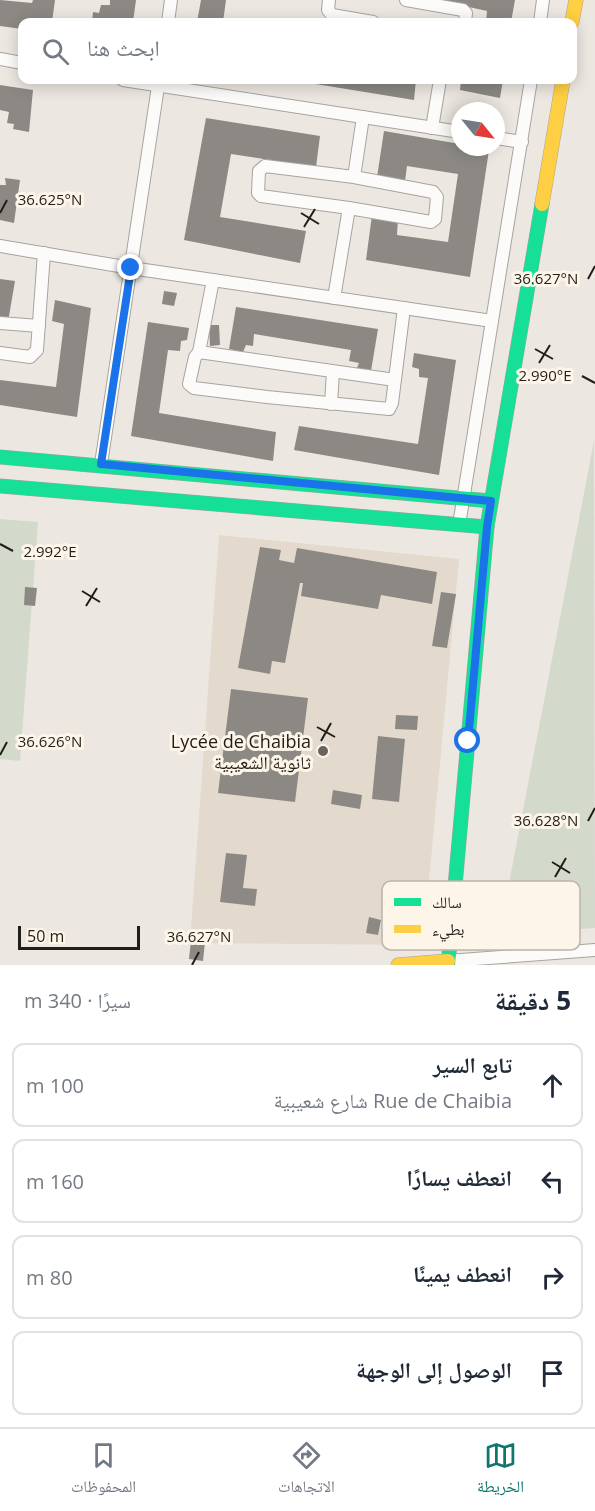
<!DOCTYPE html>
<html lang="ar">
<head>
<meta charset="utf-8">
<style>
	body { margin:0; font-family:"Open Sans","Noto Naskh Arabic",sans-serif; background:#f6f6f7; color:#1f2937; direction:rtl }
	.compass { position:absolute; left:451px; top:102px; width:54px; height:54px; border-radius:50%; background:#fff; box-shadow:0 3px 15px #0003; rotate:120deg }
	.scale { position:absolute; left:18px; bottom:15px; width:122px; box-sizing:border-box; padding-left:6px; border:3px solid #211e19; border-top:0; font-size:16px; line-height:21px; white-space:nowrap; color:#211e19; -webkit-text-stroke:4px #fef5e9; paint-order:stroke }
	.stop { position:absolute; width:18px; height:18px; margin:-14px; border:4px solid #1a73e8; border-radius:50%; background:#fff }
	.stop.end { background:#1a73e8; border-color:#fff; box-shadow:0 2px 6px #0008 }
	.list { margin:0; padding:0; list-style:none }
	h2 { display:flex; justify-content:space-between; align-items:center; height:78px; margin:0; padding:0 24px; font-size:26px }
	h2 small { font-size:20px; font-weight:400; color:#747a83 }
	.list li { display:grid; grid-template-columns:39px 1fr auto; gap:18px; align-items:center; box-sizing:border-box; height:84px; margin:0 12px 12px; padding:0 12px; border:2px solid #e0e1e3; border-radius:12px }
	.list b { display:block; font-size:22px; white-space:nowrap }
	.list p { margin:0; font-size:20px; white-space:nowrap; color:#747a83 }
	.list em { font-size:20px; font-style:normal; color:#747a83 }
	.icon { flex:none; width:33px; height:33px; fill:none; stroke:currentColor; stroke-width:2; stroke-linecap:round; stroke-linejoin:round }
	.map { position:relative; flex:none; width:595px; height:965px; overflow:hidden; direction:ltr }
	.search { position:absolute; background:#fff; box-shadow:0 3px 15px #0003; left:18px; right:18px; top:18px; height:66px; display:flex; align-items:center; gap:15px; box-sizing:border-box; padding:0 21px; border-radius:12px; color:#747a83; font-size:22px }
	.sheet { height:462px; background:#fff }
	nav { display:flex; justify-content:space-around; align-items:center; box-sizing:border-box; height:84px; border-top:2px solid #e0e1e3; background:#fff; font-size:16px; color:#747a83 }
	nav a { display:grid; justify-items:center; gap:3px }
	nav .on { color:#0f766e }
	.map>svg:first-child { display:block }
	.built { fill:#e3dacd }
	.green { fill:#d3dacc }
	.building { fill:#8c8984 }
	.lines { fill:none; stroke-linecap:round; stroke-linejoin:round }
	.street-casing { stroke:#a7a49f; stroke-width:14 }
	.fast-casing { stroke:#a7a49f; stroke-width:15 }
	.slow-casing { stroke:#a7a49f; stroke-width:15 }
	.street { stroke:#fcfbfa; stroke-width:12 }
	.fast { stroke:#16e098; stroke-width:14 }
	.slow { stroke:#ffcf43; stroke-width:14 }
	.route { stroke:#1a73e8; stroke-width:8 }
	.ticks { fill:none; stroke:#211e19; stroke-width:2 }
	.poi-dot { fill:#68645f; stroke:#fef5e9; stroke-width:2 }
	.labels { text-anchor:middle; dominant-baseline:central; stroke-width:6; stroke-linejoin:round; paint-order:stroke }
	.poi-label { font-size:18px; fill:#211e19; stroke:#fef5e9; text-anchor:end }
	.key { fill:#fef5e9; stroke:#bcb4ab; stroke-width:1.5 }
	.key-label { font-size:16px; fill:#211e19 }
	.ticks-label { font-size:15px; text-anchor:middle; fill:#211e19; stroke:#fef5e9; stroke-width:6; stroke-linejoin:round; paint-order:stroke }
</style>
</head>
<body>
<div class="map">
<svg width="595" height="965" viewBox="0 0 595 965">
	<rect width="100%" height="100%" fill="#ece7e0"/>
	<polygon class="built" points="219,535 459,559 423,945 190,943"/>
	<g class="green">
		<polygon points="594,441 595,928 499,935"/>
		<polygon points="0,519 38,522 20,761 0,759"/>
	</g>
	<g class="building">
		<polygon points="0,0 32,3 33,0 55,0 52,22 22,22 22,29 0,26"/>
		<polygon points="110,0 136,0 133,22 92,22 93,12 99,13 101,5 110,5"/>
		<polygon points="201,0 226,0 223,22 197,22"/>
		<polygon points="437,0 515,0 511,22 486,22 487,11"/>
		<polygon points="291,80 416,80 414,100"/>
		<polygon points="461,80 503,80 500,98 460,90"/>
		<polygon points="0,85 33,90 29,132 13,129 14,124 7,123 9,112 0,110"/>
		<polygon points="206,118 320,136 316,167 231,154 220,217 306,231 300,263 184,240"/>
		<polygon points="384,131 460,144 460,147 489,150 470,277 366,260 372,215 398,219 397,235 448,242 458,174 407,166 405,181 377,177"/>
		<polygon points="5,178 20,180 14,223 0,220 0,185 6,185"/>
		<polygon points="0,279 15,281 8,322 0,321"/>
		<polygon points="164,291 177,293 174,306 162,304"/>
		<polygon points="55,300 91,308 77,417 0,405 0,380 56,387 64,324 52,321"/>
		<polygon points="236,307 378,329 371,371 357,368 359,363 349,361 351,350 254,334 253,346 246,345 243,352 229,349"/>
		<polygon points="148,322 189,328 187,340 181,341 180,351 168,350 159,413 276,432 273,461 131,436"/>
		<polygon points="209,325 219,325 220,345 210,346"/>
		<polygon points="414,353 456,360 439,475 294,450 299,426 418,444 428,378 419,377 419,369 412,367"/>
		<polygon points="260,547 281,550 279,560 294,563 297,548 437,572 432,604 381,595 378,609 301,596 303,583 300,583 285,663 272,661 270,674 238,668"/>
		<polygon points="25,587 37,588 35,606 24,605"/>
		<polygon points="441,592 456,594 447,648 432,646"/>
		<polygon points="231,689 308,698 295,802 218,793"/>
		<polygon points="396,715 418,716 417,730 395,729"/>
		<polygon points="378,736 405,739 399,802 372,799"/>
		<polygon points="333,790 362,795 360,809 331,804"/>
		<polygon points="226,853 247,855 243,888 257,889 255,906 220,902"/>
		<polygon points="369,917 381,920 378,935 366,933"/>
		<polygon points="191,940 205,942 203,961 189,959"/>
	</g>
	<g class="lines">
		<g class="street-casing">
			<g id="street">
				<polyline points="329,0 328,10 332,15 373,22"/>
				<polyline points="406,0 463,10 466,13 465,22"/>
				<polyline points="168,22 171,0"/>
				<polyline points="540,22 543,0"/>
				<polyline points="0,59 22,63"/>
				<polyline points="123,80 460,132"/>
				<polyline points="432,128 440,80"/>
				<polyline points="496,138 522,142"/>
				<polyline points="349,208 431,222 435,219 437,197 433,192 354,177"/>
				<polyline points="0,246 131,268 492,321"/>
				<polyline points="334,298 349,208 261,196 258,193 259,171 265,166 354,177 363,117"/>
				<polyline points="0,323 39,326"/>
				<polyline points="199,352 213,280"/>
				<polyline points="0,353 30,357 37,350 44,253"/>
				<polyline points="395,380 199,352 195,357 189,384 194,388 267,397 389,409 392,403 404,308"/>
				<polyline points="331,404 333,372"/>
				<polyline points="101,464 159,80"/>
				<polyline points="459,525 531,80"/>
				<polyline points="448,961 595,950"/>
			</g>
		</g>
		<g class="fast-casing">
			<g id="fast">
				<polyline points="0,457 491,501"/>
				<polyline points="0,486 487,527"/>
				<polyline points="448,965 487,527 542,204"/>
			</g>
		</g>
		<g class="slow-casing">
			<g id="slow">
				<polyline points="572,22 576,0"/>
				<polyline points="542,204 563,80"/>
				<polyline points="398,965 448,961"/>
			</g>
		</g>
		<use href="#street" class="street"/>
		<use href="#fast" class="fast"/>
		<use href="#slow" class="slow"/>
	</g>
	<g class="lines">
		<polyline class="route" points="131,268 101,464 491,501 487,527 468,741"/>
	</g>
	<path class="ticks" d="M0 213 7 200M301 213 319 224M304 227 315 209M588 279 595 266M535 349 553 359M539 363 550 345M582 376 595 383M0 544 13 551M82 591 100 602M86 606 97 588M317 727 335 737M321 741 331 723M0 755 7 742M588 821 595 808M552 862 570 873M555 877 566 858M192 965 199 952"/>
	<circle class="poi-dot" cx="323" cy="751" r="6"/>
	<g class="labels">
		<g class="poi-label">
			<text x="311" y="741">Lycée de Chaibia<tspan x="311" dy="21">ثانوية الشعيبية</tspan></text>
		</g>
	</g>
	<rect x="382" y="881" width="198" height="69" rx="9" class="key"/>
	<rect x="394" y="898" width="27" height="8" fill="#16e098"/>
	<rect x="394" y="925" width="27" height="8" fill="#ffcf43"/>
	<g class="key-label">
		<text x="432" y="908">سالك</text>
		<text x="432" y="935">بطيء</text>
	</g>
	<g class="ticks-label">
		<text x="50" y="205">36.625°N</text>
		<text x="546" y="284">36.627°N</text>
		<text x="545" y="381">2.990°E</text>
		<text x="50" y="557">2.992°E</text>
		<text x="50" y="747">36.626°N</text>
		<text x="546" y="826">36.628°N</text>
		<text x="199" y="942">36.627°N</text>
	</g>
</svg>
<svg class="compass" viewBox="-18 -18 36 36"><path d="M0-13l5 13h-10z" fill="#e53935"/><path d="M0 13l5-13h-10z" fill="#747a83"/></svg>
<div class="scale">50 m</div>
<div class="stop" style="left:468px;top:741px"></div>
<div class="stop end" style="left:131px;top:268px"></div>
<div class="search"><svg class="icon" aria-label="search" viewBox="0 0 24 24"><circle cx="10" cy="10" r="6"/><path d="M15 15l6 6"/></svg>ابحث هنا</div>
</div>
<section class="sheet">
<h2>5 دقيقة<small>سيرًا · 340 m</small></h2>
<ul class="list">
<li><svg class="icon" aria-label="ahead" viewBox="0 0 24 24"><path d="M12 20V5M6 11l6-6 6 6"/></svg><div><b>تابع السير</b><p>Rue de Chaibia شارع شعيبية</p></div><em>100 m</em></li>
<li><svg class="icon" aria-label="left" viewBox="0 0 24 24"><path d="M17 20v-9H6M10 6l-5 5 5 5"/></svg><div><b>انعطف يسارًا</b></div><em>160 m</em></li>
<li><svg class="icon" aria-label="right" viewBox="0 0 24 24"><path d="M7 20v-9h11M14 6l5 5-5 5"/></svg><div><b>انعطف يمينًا</b></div><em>80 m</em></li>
<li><svg class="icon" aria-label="arrive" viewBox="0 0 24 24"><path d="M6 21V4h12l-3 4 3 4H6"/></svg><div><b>الوصول إلى الوجهة</b></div></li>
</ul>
</section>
<nav>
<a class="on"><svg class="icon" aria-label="map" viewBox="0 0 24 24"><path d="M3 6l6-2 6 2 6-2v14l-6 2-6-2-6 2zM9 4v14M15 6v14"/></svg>الخريطة</a>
<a><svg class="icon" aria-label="directions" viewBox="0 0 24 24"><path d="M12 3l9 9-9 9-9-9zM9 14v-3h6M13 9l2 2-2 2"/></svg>الاتجاهات</a>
<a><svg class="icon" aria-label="saved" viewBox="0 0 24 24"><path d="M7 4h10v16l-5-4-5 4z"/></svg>المحفوظات</a>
</nav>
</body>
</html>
